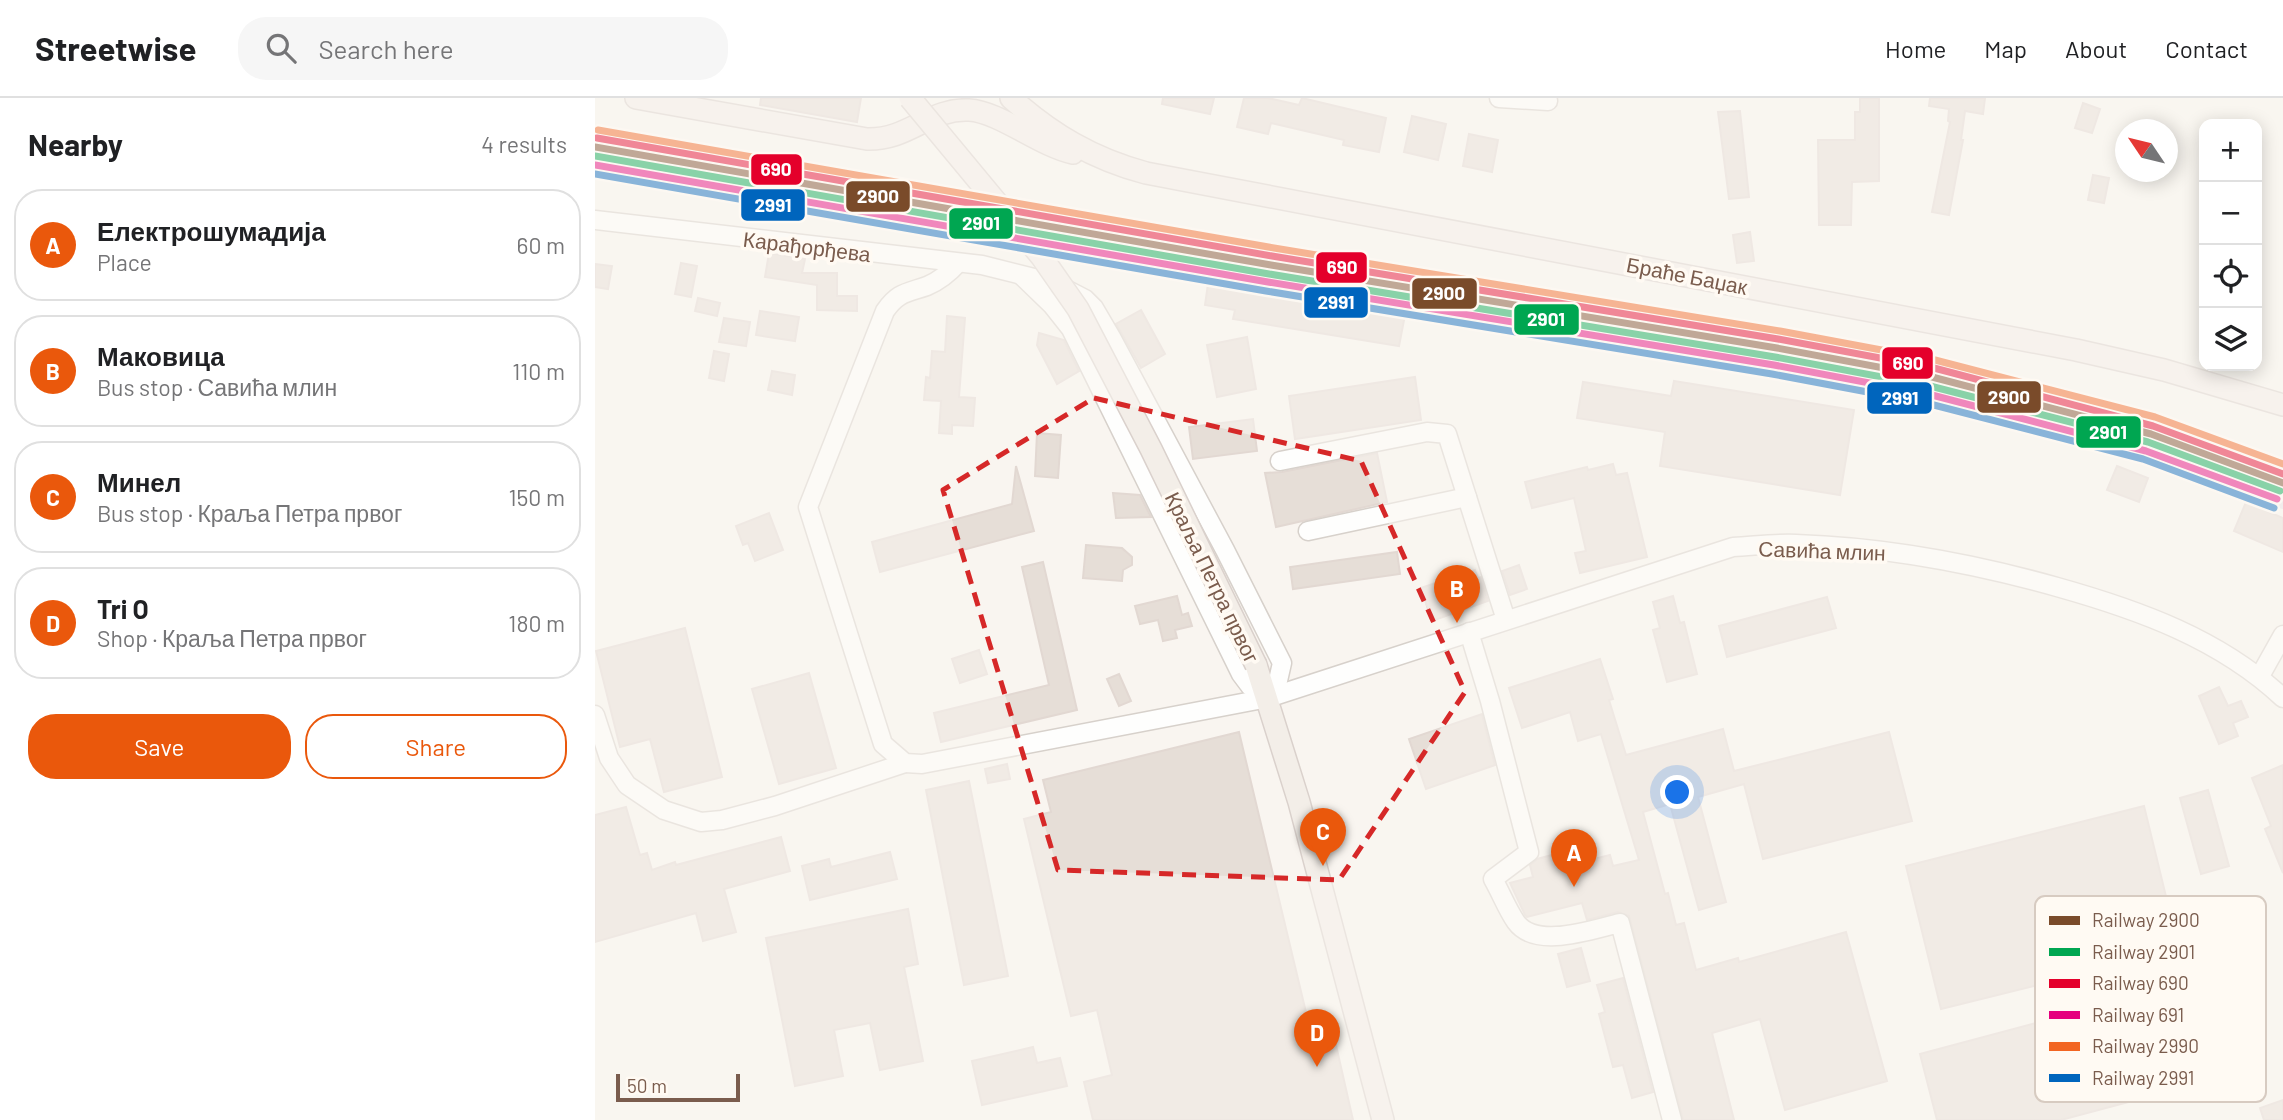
<!DOCTYPE html>
<html lang="en">
<head>
<meta charset="utf-8">
<style>
	body { margin:0; font-family:Barlow,sans-serif; background:#f6f6f6; color:#202124 }
	.controls { position:absolute; right:21px; top:21px; display:grid; overflow:hidden; border-radius:14px; box-shadow:0 4px 18px #0003 }
	.controls button { width:63px; height:63px; display:grid; place-items:center; padding:0; border:0; border-bottom:2px solid #e0e0e0; background:#fff; color:#202124; font:35px sans-serif }
	.compass { position:absolute; left:1520px; top:21px; width:63px; height:63px; border-radius:50%; background:#fff; box-shadow:0 4px 18px #0003; rotate:305deg }
	.scale { position:absolute; left:21px; bottom:18px; width:124px; box-sizing:border-box; padding-left:7px; border:4px solid #7a5c4d; border-top:0; font-size:19px; line-height:24px; white-space:nowrap; color:#7a5c4d; -webkit-text-stroke:5px #fffaf3; paint-order:stroke }
	.you { position:absolute; left:1083px; top:695px; width:24px; height:24px; margin:-18px; border:5px solid #fff; border-radius:50%; background:#1a73e8; box-shadow:0 0 0 10px #1a73e833 }
	.badge { display:grid; place-items:center; width:46px; height:46px; border-radius:50%; background:#ea580c; color:#fff; font-size:23px; font-weight:700 }
	.pin { position:absolute; translate:-50% -58px; filter:drop-shadow(0 2px 4px #0008) }
	.pin::after { content:''; position:absolute; top:37px; width:24px; height:21px; background:inherit; clip-path:polygon(0 0,100% 0,50% 100%) }
	.list { margin:0; padding:0; list-style:none }
	h2 { display:flex; justify-content:space-between; align-items:center; height:91px; margin:0; padding:0 28px; font-size:30px }
	h2 small { font-size:23px; font-weight:400; color:#757577 }
	.list li { display:grid; grid-template-columns:46px 1fr auto; gap:21px; align-items:center; box-sizing:border-box; height:112px; margin:0 14px 14px; padding:0 14px; border:2px solid #e0e0e0; border-radius:28px }
	.list b { display:block; font-size:26px; white-space:nowrap }
	.list p { margin:0; font-size:23px; white-space:nowrap; color:#757577 }
	.list em { font-size:23px; font-style:normal; color:#757577 }
	.actions { display:flex; gap:14px; padding:21px 28px }
	.actions a { flex:1; padding:16px 0; border:2px solid #ea580c; border-radius:28px; text-align:center; font-size:24px; color:#ea580c }
	.actions .main { background:#ea580c; color:#fff }
	.icon { flex:none; width:38px; height:38px; fill:none; stroke:currentColor; stroke-width:2; stroke-linecap:round; stroke-linejoin:round }
	.map { position:relative; flex:none; width:1688px; height:1022px; overflow:hidden }
	header { display:flex; align-items:center; gap:42px; box-sizing:border-box; height:98px; padding:0 35px; background:#fff; border-bottom:2px solid #e0e0e0 }
	header strong { font-size:33px }
	nav { display:flex; gap:38px; margin-inline-start:auto; font-size:24px }
	.search { width:490px; height:63px; background:#f6f6f6; display:flex; align-items:center; gap:18px; box-sizing:border-box; padding:0 24px; border-radius:28px; color:#757577; font-size:26px }
	main { display:flex }
	aside { flex:1; background:#fff }
	.map>svg:first-child { display:block }
	.building { fill:#e6ded7; stroke:#e2d8d2; stroke-width:2 }
	.lines { fill:none; stroke-linecap:round; stroke-linejoin:round }
	.minor-casing { stroke:#d7d1cb; stroke-width:21 }
	.major-casing { stroke:#dad1cc; stroke-width:24 }
	.minor { stroke:#fefefd; stroke-width:18 }
	.major { stroke:#f3eee8; stroke-width:21 }
	.rail-casing { stroke:#e6e3e7; stroke-width:8 }
	.rail { stroke:#fffaf3; stroke-width:5; stroke-dasharray:16; stroke-linecap:butt }
	.major-bridge-casing { stroke:#dad1cc; stroke-width:24; stroke-linecap:butt }
	.major-bridge { stroke:#f3eee8; stroke-width:21 }
	.rail-1-casing { stroke:#fffaf3; stroke-width:12 }
	.rail-2-casing { stroke:#fffaf3; stroke-width:12 }
	.rail-3-casing { stroke:#fffaf3; stroke-width:12 }
	.rail-4-casing { stroke:#fffaf3; stroke-width:12 }
	.rail-5-casing { stroke:#fffaf3; stroke-width:12 }
	.rail-6-casing { stroke:#fffaf3; stroke-width:12 }
	.rail-1 { stroke:#7a4b2a; stroke-width:7 }
	.rail-2 { stroke:#00a651; stroke-width:7 }
	.rail-3 { stroke:#e4002b; stroke-width:7 }
	.rail-4 { stroke:#e5007d; stroke-width:7 }
	.rail-5 { stroke:#f26522; stroke-width:7 }
	.rail-6 { stroke:#0065bd; stroke-width:7 }
	.marked { fill:none; stroke:#d62828; stroke-width:5; stroke-dasharray:14 9; stroke-linejoin:round }
	.labels { text-anchor:middle; dominant-baseline:central; stroke-width:7; stroke-linejoin:round; paint-order:stroke }
	.street-label { font-size:21px; fill:#7a5c4d; stroke:#fffaf3 }
	.key { fill:#fffaf3; stroke:#d7cbc1; stroke-width:2 }
	.key-label { font-size:19px; fill:#7a5c4d }
	.line-badge { stroke:#fffaf3; stroke-width:2.5 }
	.badge-label { font-size:19px; text-anchor:middle; font-weight:bold; fill:#fff }
</style>
</head>
<body>
<header>
<strong>Streetwise</strong>
<div class="search"><svg class="icon" aria-label="search" viewBox="0 0 24 24"><circle cx="10" cy="10" r="6"/><path d="M15 15l6 6"/></svg>Search here</div>
<nav><a>Home</a><a>Map</a><a>About</a><a>Contact</a></nav>
</header>
<main>
<aside>
<h2>Nearby<small>4 results</small></h2>
<ul class="list">
<li><span class="badge">A</span><div><b>Електрошумадија</b><p>Place</p></div><em>60 m</em></li>
<li><span class="badge">B</span><div><b>Маковица</b><p>Bus stop · Савића млин</p></div><em>110 m</em></li>
<li><span class="badge">C</span><div><b>Минел</b><p>Bus stop · Краља Петра првог</p></div><em>150 m</em></li>
<li><span class="badge">D</span><div><b>Tri O</b><p>Shop · Краља Петра првог</p></div><em>180 m</em></li>
</ul>
<div class="actions"><a class="main">Save</a><a>Share</a></div>
</aside>
<div class="map">
<svg width="1688" height="1022" viewBox="0 0 1688 1022">
	<rect width="100%" height="100%" fill="#f9f5f0"/>
	<g class="building">
		<polygon points="166,0 266,0 262,24 165,7"/>
		<polygon points="568,0 619,0 615,16 567,6"/>
		<polygon points="649,0 673,0 704,7 707,0 791,20 784,54 748,47 749,42 676,25 673,36 642,29"/>
		<polygon points="1265,0 1284,0 1284,83 1257,84 1256,127 1224,127 1223,42 1260,42 1260,14 1265,14"/>
		<polygon points="1335,0 1390,0 1388,16 1370,13 1366,42 1368,42 1354,117 1337,114 1355,24 1353,23 1354,11 1334,8"/>
		<polygon points="1488,5 1505,11 1497,35 1480,30"/>
		<polygon points="1145,13 1154,99 1134,101 1123,14"/>
		<polygon points="817,18 851,26 843,62 809,54"/>
		<polygon points="874,36 903,42 897,74 868,68"/>
		<polygon points="1498,77 1514,80 1509,105 1493,102"/>
		<polygon points="1155,134 1159,163 1142,165 1138,137"/>
		<polygon points="174,155 210,161 207,175 242,175 242,198 262,198 262,213 222,212 222,187 170,179"/>
		<polygon points="86,165 102,168 96,199 80,196"/>
		<polygon points="0,166 17,168 13,191 0,189"/>
		<polygon points="613,186 810,217 804,248 638,221 640,212 610,207"/>
		<polygon points="103,200 125,205 122,218 100,213"/>
		<polygon points="546,212 570,256 546,270 521,226"/>
		<polygon points="165,213 204,219 200,243 161,237"/>
		<polygon points="352,218 370,220 364,299 380,300 378,328 357,327 357,336 344,335 346,303 329,302 331,279 335,280 337,253 350,254"/>
		<polygon points="129,220 155,224 151,248 124,244"/>
		<polygon points="444,235 469,242 484,273 462,286 442,247"/>
		<polygon points="652,239 661,291 622,299 612,247"/>
		<polygon points="119,253 134,256 129,283 114,280"/>
		<polygon points="177,273 200,277 197,297 173,292"/>
		<polygon points="820,279 826,322 700,341 694,298"/>
		<polygon points="1079,283 1259,312 1245,397 1065,368 1070,334 982,320 988,284 1076,298"/>
		<polygon points="658,321 662,353 598,361 594,329"/>
		<polygon points="442,335 466,337 463,380 440,378"/>
		<polygon points="782,355 792,404 681,429 670,375 687,374"/>
		<polygon points="1018,366 1021,377 1032,375 1052,459 985,475 980,455 991,453 979,400 937,410 930,384 992,369 993,372"/>
		<polygon points="421,368 439,433 285,474 277,444 417,406"/>
		<polygon points="1522,368 1553,380 1544,404 1512,392"/>
		<polygon points="518,395 545,397 556,419 521,420"/>
		<polygon points="1651,404 1688,420 1688,454 1639,433"/>
		<polygon points="174,415 188,452 160,463 153,445 148,447 141,428"/>
		<polygon points="491,447 527,450 537,459 537,467 528,472 527,483 488,480"/>
		<polygon points="802,454 805,476 698,491 695,469"/>
		<polygon points="448,464 482,612 346,644 339,615 454,587 427,469"/>
		<polygon points="924,467 932,491 915,497 907,473"/>
		<polygon points="880,472 883,480 886,479 893,503 837,523 826,490"/>
		<polygon points="582,498 587,517 593,515 597,528 580,532 582,540 568,543 563,522 545,526 540,508"/>
		<polygon points="1078,498 1085,525 1089,524 1102,576 1072,584 1058,532 1065,530 1058,504"/>
		<polygon points="1232,499 1241,530 1132,559 1124,528"/>
		<polygon points="90,530 127,679 69,694 55,641 25,649 1,553"/>
		<polygon points="384,552 392,576 365,585 357,561"/>
		<polygon points="1005,561 1018,601 1014,602 1031,657 1128,631 1139,673 1294,634 1317,723 1168,761 1149,686 1103,699 1131,804 1104,812 1075,706 1048,714 1070,796 1073,795 1081,827 1089,825 1101,872 1143,860 1144,864 1251,834 1292,983 1190,1012 1165,921 1117,935 1139,1022 1088,1022 1034,818 1023,814 992,822 987,805 932,819 930,817 915,785 938,779 935,767 942,761 976,752 979,766 1015,757 1018,768 1044,762 1006,636 983,643 975,614 927,630 914,590"/>
		<polygon points="214,575 241,670 184,686 157,591"/>
		<polygon points="524,576 536,603 524,608 512,581"/>
		<polygon points="1624,589 1633,608 1646,603 1653,619 1638,625 1643,638 1624,646 1604,598"/>
		<polygon points="887,616 900,667 831,691 814,641"/>
		<polygon points="644,634 715,931 736,925 758,1022 498,1022 489,984 517,977 502,912 476,918 429,721 456,714 448,682"/>
		<polygon points="412,666 415,681 393,685 390,671"/>
		<polygon points="1688,667 1688,775 1670,731 1676,728 1657,680"/>
		<polygon points="374,683 413,878 369,887 331,692"/>
		<polygon points="1613,692 1634,768 1606,776 1585,700"/>
		<polygon points="1549,708 1584,852 1346,911 1311,768"/>
		<polygon points="31,709 45,757 52,755 57,772 80,764 81,767 186,739 195,773 129,791 141,834 108,843 101,815 0,844 0,717"/>
		<polygon points="295,754 302,781 215,802 207,768 234,761 236,769"/>
		<polygon points="313,811 323,866 309,869 328,963 285,972 275,925 239,932 248,978 200,988 171,840"/>
		<polygon points="986,850 995,883 972,889 963,856"/>
		<polygon points="1028,880 1058,994 1037,1000 1028,967 1018,969 1004,916 1010,914 1002,887"/>
		<polygon points="1516,905 1541,1002 1466,1022 1342,1022 1325,956"/>
		<polygon points="438,949 442,965 465,960 472,988 387,1007 377,963"/>
		<polygon points="1688,1002 1688,1022 1669,1022 1665,1010"/>
	</g>
	<g class="lines">
		<g class="minor-casing">
			<g id="minor">
				<polyline points="904,0 953,3"/>
				<polyline points="0,122 387,167 459,185 490,201 499,210 516,239 630,452 687,565 682,587 673,600"/>
				<path d="M363 165C354 175 344 183 332 188 312 195 303 194 290 213L213 409 288 646 310 665 327 666 673 600 1138 449C1159 448 1181 445 1201 446 1290 449 1377 465 1462 489 1544 512 1625 541 1688 600"/>
				<polyline points="427,178 457,207 476,231 646,576 655,588 673,600"/>
				<polyline points="685,363 832,334 852,336 911,522"/>
				<polyline points="713,433 872,399"/>
				<path d="M874 534 895 603 934 754 898 781C906 795 912 811 921 824 941 852 998 831 1025 825L1077 1022"/>
				<polyline points="1665,578 1688,537"/>
				<polyline points="0,617 14,660 32,687 69,712 106,724 127,722 180,708 310,665"/>
			</g>
		</g>
		<g class="major-casing">
			<g id="major">
				<path d="M41 0 272 41C315 42 334 10 374 12 405 14 443 47 478 55"/>
				<path d="M416 0C456 36 498 61 551 75L1481 252 1569 272 1688 307"/>
				<polyline points="661,567 704,704 788,1022"/>
			</g>
		</g>
		<use href="#minor" class="minor"/>
		<use href="#major" class="major"/>
		<g class="rail-casing">
			<path id="rail" d="M0 74C344 134 690 184 1034 246 1254 286 1481 320 1688 407"/>
		</g>
		<use href="#rail" class="rail"/>
		<g class="major-bridge-casing">
			<polyline id="major-bridge" points="315,0 446,158 483,211 556,351 661,567"/>
		</g>
		<use href="#major-bridge" class="major-bridge"/>
		<g class="rail-1-casing">
			<polyline id="rail-1" points="0,49 676,167 1182,250 1337,279 1556,336 1688,385"/>
		</g>
		<g class="rail-2-casing">
			<polyline id="rail-2" points="0,58 674,176 1180,259 1335,288 1553,344 1685,393"/>
		</g>
		<g class="rail-3-casing">
			<polyline id="rail-3" points="2,40 677,158 1183,241 1339,270 1558,328 1688,376"/>
		</g>
		<g class="rail-4-casing">
			<polyline id="rail-4" points="0,67 673,184 1179,267 1333,296 1551,353 1682,401"/>
		</g>
		<g class="rail-5-casing">
			<polyline id="rail-5" points="3,32 679,150 1185,233 1340,262 1560,319 1688,366"/>
		</g>
		<g class="rail-6-casing">
			<polyline id="rail-6" points="0,76 671,193 1177,276 1331,305 1548,361 1679,410"/>
		</g>
		<use href="#rail-1" class="rail-1"/>
		<use href="#rail-2" class="rail-2"/>
		<use href="#rail-3" class="rail-3"/>
		<use href="#rail-4" class="rail-4"/>
		<use href="#rail-5" class="rail-5"/>
		<use href="#rail-6" class="rail-6"/>
	</g>
	<path d="M0 0H1688V1022H0ZM499 300 766 363 870 594 744 782 463 772 348 392Z" fill="#f9f5f0" fill-opacity=".55" fill-rule="evenodd"/>
	<path class="marked" d="M499 300 766 363 870 594 744 782 463 772 348 392Z"/>
	<g class="labels">
		<g class="street-label">
			<text transform="translate(212 148) rotate(7)">Карађорђева</text>
			<text transform="translate(1092 177) rotate(11)">Браће Баџак</text>
			<text transform="translate(1227 452) rotate(2)">Савића млин</text>
			<text transform="translate(618 479) rotate(64)">Краља Петра првог</text>
		</g>
	</g>
	<rect x="1440" y="798" width="231" height="206" rx="10" class="key"/>
	<rect x="1454" y="818" width="31" height="9" fill="#7a4b2a"/>
	<rect x="1454" y="850" width="31" height="8" fill="#00a651"/>
	<rect x="1454" y="881" width="31" height="9" fill="#e4002b"/>
	<rect x="1454" y="913" width="31" height="8" fill="#e5007d"/>
	<rect x="1454" y="944" width="31" height="9" fill="#f26522"/>
	<rect x="1454" y="976" width="31" height="8" fill="#0065bd"/>
	<g class="key-label">
		<text x="1497" y="829">Railway 2900</text>
		<text x="1497" y="861">Railway 2901</text>
		<text x="1497" y="892">Railway 690</text>
		<text x="1497" y="924">Railway 691</text>
		<text x="1497" y="955">Railway 2990</text>
		<text x="1497" y="987">Railway 2991</text>
	</g>
	<g class="line-badge">
		<rect x="155" y="55" width="53" height="33" rx="7" fill="#e4002b"/>
		<rect x="250" y="82" width="66" height="33" rx="7" fill="#7a4b2a"/>
		<rect x="145" y="90" width="66" height="34" rx="7" fill="#0065bd"/>
		<rect x="353" y="109" width="66" height="33" rx="7" fill="#00a651"/>
		<rect x="720" y="153" width="53" height="33" rx="7" fill="#e4002b"/>
		<rect x="816" y="179" width="67" height="33" rx="7" fill="#7a4b2a"/>
		<rect x="708" y="188" width="66" height="33" rx="7" fill="#0065bd"/>
		<rect x="918" y="205" width="67" height="33" rx="7" fill="#00a651"/>
		<rect x="1286" y="248" width="53" height="34" rx="7" fill="#e4002b"/>
		<rect x="1381" y="282" width="66" height="34" rx="7" fill="#7a4b2a"/>
		<rect x="1271" y="283" width="67" height="34" rx="7" fill="#0065bd"/>
		<rect x="1480" y="317" width="67" height="34" rx="7" fill="#00a651"/>
	</g>
	<g class="badge-label">
		<text x="181" y="78">690</text>
		<text x="283" y="105">2900</text>
		<text x="178" y="114">2991</text>
		<text x="386" y="132">2901</text>
		<text x="747" y="176">690</text>
		<text x="849" y="202">2900</text>
		<text x="741" y="211">2991</text>
		<text x="951" y="228">2901</text>
		<text x="1313" y="272">690</text>
		<text x="1414" y="306">2900</text>
		<text x="1305" y="307">2991</text>
		<text x="1513" y="341">2901</text>
	</g>
</svg>
<div class="controls">
<button>+</button>
<button>−</button>
<button><svg class="icon" aria-label="locate" viewBox="0 0 24 24"><circle cx="12" cy="12" r="6"/><path d="M12 2v4M12 18v4M2 12h4M18 12h4"/></svg></button>
<button><svg class="icon" aria-label="layers" viewBox="0 0 24 24"><path d="M12 4l9 5-9 5-9-5zM3 14l9 5 9-5"/></svg></button>
</div>
<svg class="compass" viewBox="-18 -18 36 36"><path d="M0-13l5 13h-10z" fill="#e53935"/><path d="M0 13l5-13h-10z" fill="#757577"/></svg>
<div class="scale">50 m</div>
<div class="you"></div>
<div class="pin badge" style="left:979px;top:789px">A</div>
<div class="pin badge" style="left:862px;top:525px">B</div>
<div class="pin badge" style="left:728px;top:768px">C</div>
<div class="pin badge" style="left:722px;top:969px">D</div>
</div>
</main>
</body>
</html>
